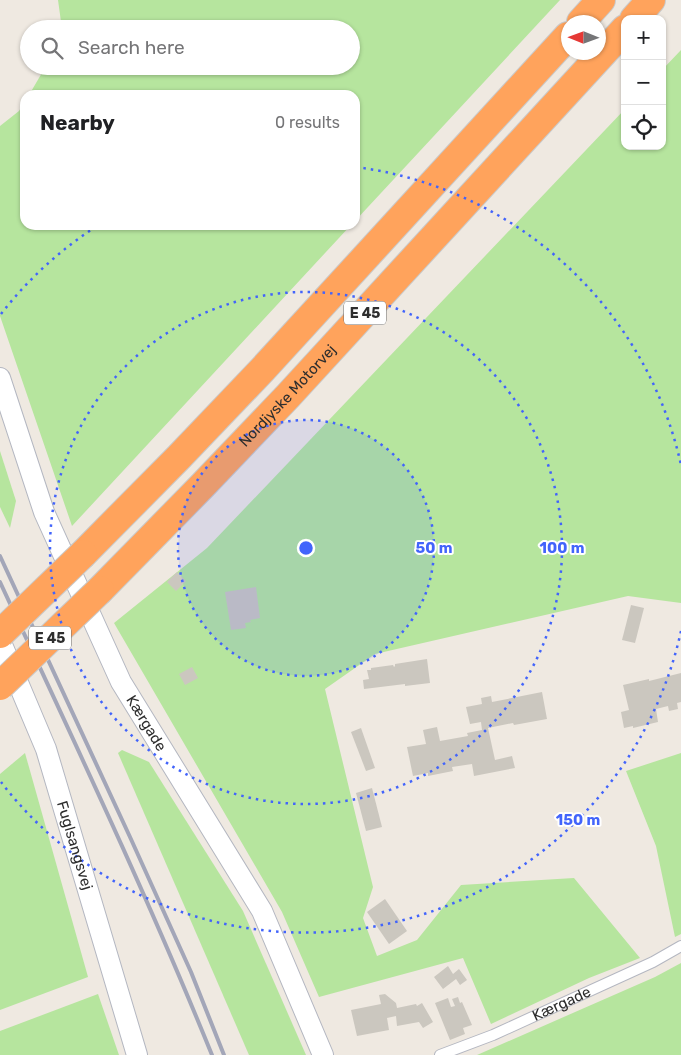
<!DOCTYPE html>
<html lang="en">
<head>
<meta charset="utf-8">
<style>
	body { margin:0; font-family:Rubik,sans-serif; background:#f6f6f6; color:#202124 }
	.controls { position:absolute; right:15px; top:15px; display:grid; overflow:hidden; border-radius:10px; box-shadow:0 1px 4px #0004 }
	.controls button { width:45px; height:45px; display:grid; place-items:center; padding:0; border:0; border-bottom:1px solid #e0e0e0; background:#fff; color:#202124; font:25px sans-serif }
	.compass { position:absolute; left:561px; top:15px; width:45px; height:45px; border-radius:50%; background:#fff; box-shadow:0 1px 4px #0004; rotate:271deg }
	.list { margin:0; padding:0; list-style:none }
	h2 { display:flex; justify-content:space-between; align-items:center; height:65px; margin:0; padding:0 20px; font-size:21px }
	h2 small { font-size:16px; font-weight:400; color:#757577 }
	.icon { flex:none; width:28px; height:28px; fill:none; stroke:currentColor; stroke-width:2; stroke-linecap:round; stroke-linejoin:round }
	.map { position:relative; flex:none; width:681px; height:1055px; overflow:hidden }
	.search { position:absolute; background:#fff; box-shadow:0 1px 4px #0004; left:20px; top:20px; width:340px; height:55px; display:flex; align-items:center; gap:12px; box-sizing:border-box; padding:0 18px; border-radius:28px; color:#757577; font-size:19px }
	.panel { position:absolute; background:#fff; box-shadow:0 1px 4px #0004; left:20px; top:90px; width:340px; height:140px; border-radius:15px }
	.map>svg:first-child { display:block }
	.green { fill:#b6e59e }
	.building { fill:#cbc7bf }
	.lines { fill:none; stroke-linecap:round; stroke-linejoin:round }
	.service-casing { stroke:#b4b7c1; stroke-width:12 }
	.minor-casing { stroke:#b4b7c1; stroke-width:22 }
	.motorway-casing { stroke:#c9c9c9; stroke-width:30 }
	.service { stroke:#fff; stroke-width:10 }
	.minor { stroke:#fff; stroke-width:20 }
	.motorway { stroke:#ffa35c; stroke-width:28 }
	.rail { stroke:#a3a6b8; stroke-width:4 }
	.motorway-bridge-casing { stroke:#c9c9c9; stroke-width:30; stroke-linecap:butt }
	.motorway-bridge { stroke:#ffa35c; stroke-width:28 }
	.ring { fill:none; stroke:#4264fb; stroke-width:2.5; stroke-dasharray:2.5 5 }
	.labels { text-anchor:middle; dominant-baseline:central; stroke-width:4; stroke-linejoin:round; paint-order:stroke }
	.shield { fill:#fff; stroke:#6d6d6d; stroke-width:1 }
	.shield-label { font-size:14px; font-weight:bold; fill:#2e2e2e }
	.street-label { font-size:15px; fill:#2e2e2e; stroke:#fff }
	.centre { fill:#4264fb; stroke:#fff; stroke-width:2.5 }
	.ring-label { font-size:15px; text-anchor:middle; font-weight:bold; fill:#4264fb; stroke:#fff; stroke-width:4; stroke-linejoin:round; paint-order:stroke }
</style>
</head>
<body>
<div class="map">
<svg width="681" height="1055" viewBox="0 0 681 1055">
	<rect width="100%" height="100%" fill="#efe9e1"/>
	<g class="green">
		<polygon points="58,0 560,0 355,221 355,95 29,95 46,66 351,66 351,29 62,29"/>
		<polygon points="681,50 681,603 628,596 375,654 325,689 373,887 363,918 377,956 417,940 461,885 574,878 640,958 589,978 491,1024 463,958 319,997 282,912 114,623 207,548 625,109 625,146 662,146 662,70"/>
		<polygon points="25,101 25,225 351,225 72,526 0,316 0,126 19,111"/>
		<polygon points="0,451 16,501 10,528 0,507"/>
		<polygon points="122,750 149,762 243,911 306,1055 249,1055 118,753"/>
		<polygon points="25,753 88,977 0,1010 0,774"/>
		<polygon points="681,753 681,934 675,937 656,846 626,771"/>
		<polygon points="681,963 681,1055 477,1055 655,977"/>
		<polygon points="98,994 119,1055 0,1055 0,1031"/>
	</g>
	<g class="building">
		<polygon points="177,572 186,581 176,591 167,582"/>
		<polygon points="256,587 260,618 250,620 251,622 245,623 246,628 231,630 225,592"/>
		<polygon points="631,605 644,608 635,643 622,640"/>
		<polygon points="427,659 430,683 405,686 405,684 364,689 363,680 369,679 367,670 371,670 371,668 393,665 394,667 395,666 395,664"/>
		<polygon points="192,667 198,678 185,685 179,674"/>
		<polygon points="681,673 681,702 677,703 678,709 669,711 668,706 656,709 658,722 633,728 633,726 624,728 621,712 629,710 623,685 649,679 649,681"/>
		<polygon points="542,692 547,719 514,725 513,723 488,728 495,760 512,756 515,768 474,776 472,764 452,767 453,771 428,776 428,773 413,776 407,747 426,744 423,730 437,727 440,741 468,736 467,733 482,730 481,722 470,724 466,707 482,704 481,698 491,696 492,702"/>
		<polygon points="361,728 375,768 366,771 351,732"/>
		<polygon points="372,788 382,827 366,831 356,793"/>
		<polygon points="385,899 407,931 389,944 367,912"/>
		<polygon points="448,966 453,974 459,969 467,980 460,985 456,979 443,989 434,977"/>
		<polygon points="385,994 396,1003 397,1008 416,1004 417,1006 422,1003 433,1022 423,1028 419,1022 397,1026 396,1016 387,1018 389,1030 357,1036 351,1010 381,1004 379,995"/>
		<polygon points="458,997 460,1003 462,1002 472,1025 463,1028 465,1034 450,1040 435,1003 448,998 451,1007 455,1006 452,999"/>
	</g>
	<g class="lines">
		<g class="service-casing">
			<g id="service">
				<path id="s1" d="M440 1055 493 1035 653 962 681 946"/>
			</g>
		</g>
		<g class="minor-casing">
			<g id="minor">
				<path id="s2" d="M0 378 44 512 121 682 262 911 323 1055"/>
				<path id="s3" d="M0 640 46 749 137 1055"/>
			</g>
		</g>
		<g class="motorway-casing">
			<g id="motorway">
				<polyline points="634,19 651,0"/>
				<polyline points="581,22 601,0"/>
				<polyline points="83,554 179,457 263,369 568,36"/>
				<path id="s4" d="M100 590 203 485 288 396 625 29"/>
			</g>
		</g>
		<use href="#service" class="service"/>
		<use href="#minor" class="minor"/>
		<use href="#motorway" class="motorway"/>
		<g class="rail">
			<polyline points="0,556 130,837 191,972 224,1055"/>
			<path d="M0 582C73 739 147 895 212 1055"/>
		</g>
		<g class="motorway-bridge-casing">
			<g id="motorway-bridge">
				<polyline points="0,634 83,554"/>
				<polyline points="0,686 100,590"/>
			</g>
		</g>
		<use href="#motorway-bridge" class="motorway-bridge"/>
	</g>
	<circle cx="306" cy="548" r="128" fill="#4264fb" fill-opacity=".12"/>
	<g class="ring">
		<circle cx="306" cy="548" r="128"/>
		<circle cx="306" cy="548" r="256"/>
		<path d="M681 631A384 384 0 0 1 1 782M1 314A384 384 0 0 1 97 226M356 167A384 384 0 0 1 681 465"/>
	</g>
	<g class="labels">
		<g class="shield">
			<rect x="344" y="301.5" width="42" height="23" rx="4"/>
			<rect x="29" y="626.5" width="42" height="23" rx="4"/>
		</g>
		<g class="shield-label">
			<text x="365" y="313">E 45</text>
			<text x="50" y="638">E 45</text>
		</g>
		<g class="street-label">
			<text stroke="none"><textPath href="#s4" startOffset="270">Nordjyske Motorvej</textPath></text>
			<text stroke="none"><textPath href="#s2" startOffset="376">Kærgade</textPath></text>
			<text stroke="none"><textPath href="#s3" startOffset="219">Fuglsangsvej</textPath></text>
			<text stroke="none"><textPath href="#s1" startOffset="132">Kærgade</textPath></text>
		</g>
	</g>
	<circle cx="306" cy="548" r="8" class="centre"/>
	<g class="ring-label">
		<text x="434" y="553">50 m</text>
		<text x="562" y="553">100 m</text>
		<text x="578" y="825">150 m</text>
	</g>
</svg>
<div class="controls">
<button>+</button>
<button>−</button>
<button><svg class="icon" aria-label="locate" viewBox="0 0 24 24"><circle cx="12" cy="12" r="6"/><path d="M12 2v4M12 18v4M2 12h4M18 12h4"/></svg></button>
</div>
<svg class="compass" viewBox="-18 -18 36 36"><path d="M0-13l5 13h-10z" fill="#e53935"/><path d="M0 13l5-13h-10z" fill="#757577"/></svg>
<div class="search"><svg class="icon" aria-label="search" viewBox="0 0 24 24"><circle cx="10" cy="10" r="6"/><path d="M15 15l6 6"/></svg>Search here</div>
<section class="panel">
<h2>Nearby<small>0 results</small></h2>
<ul class="list">
</ul>
</section>
</div>
</body>
</html>
